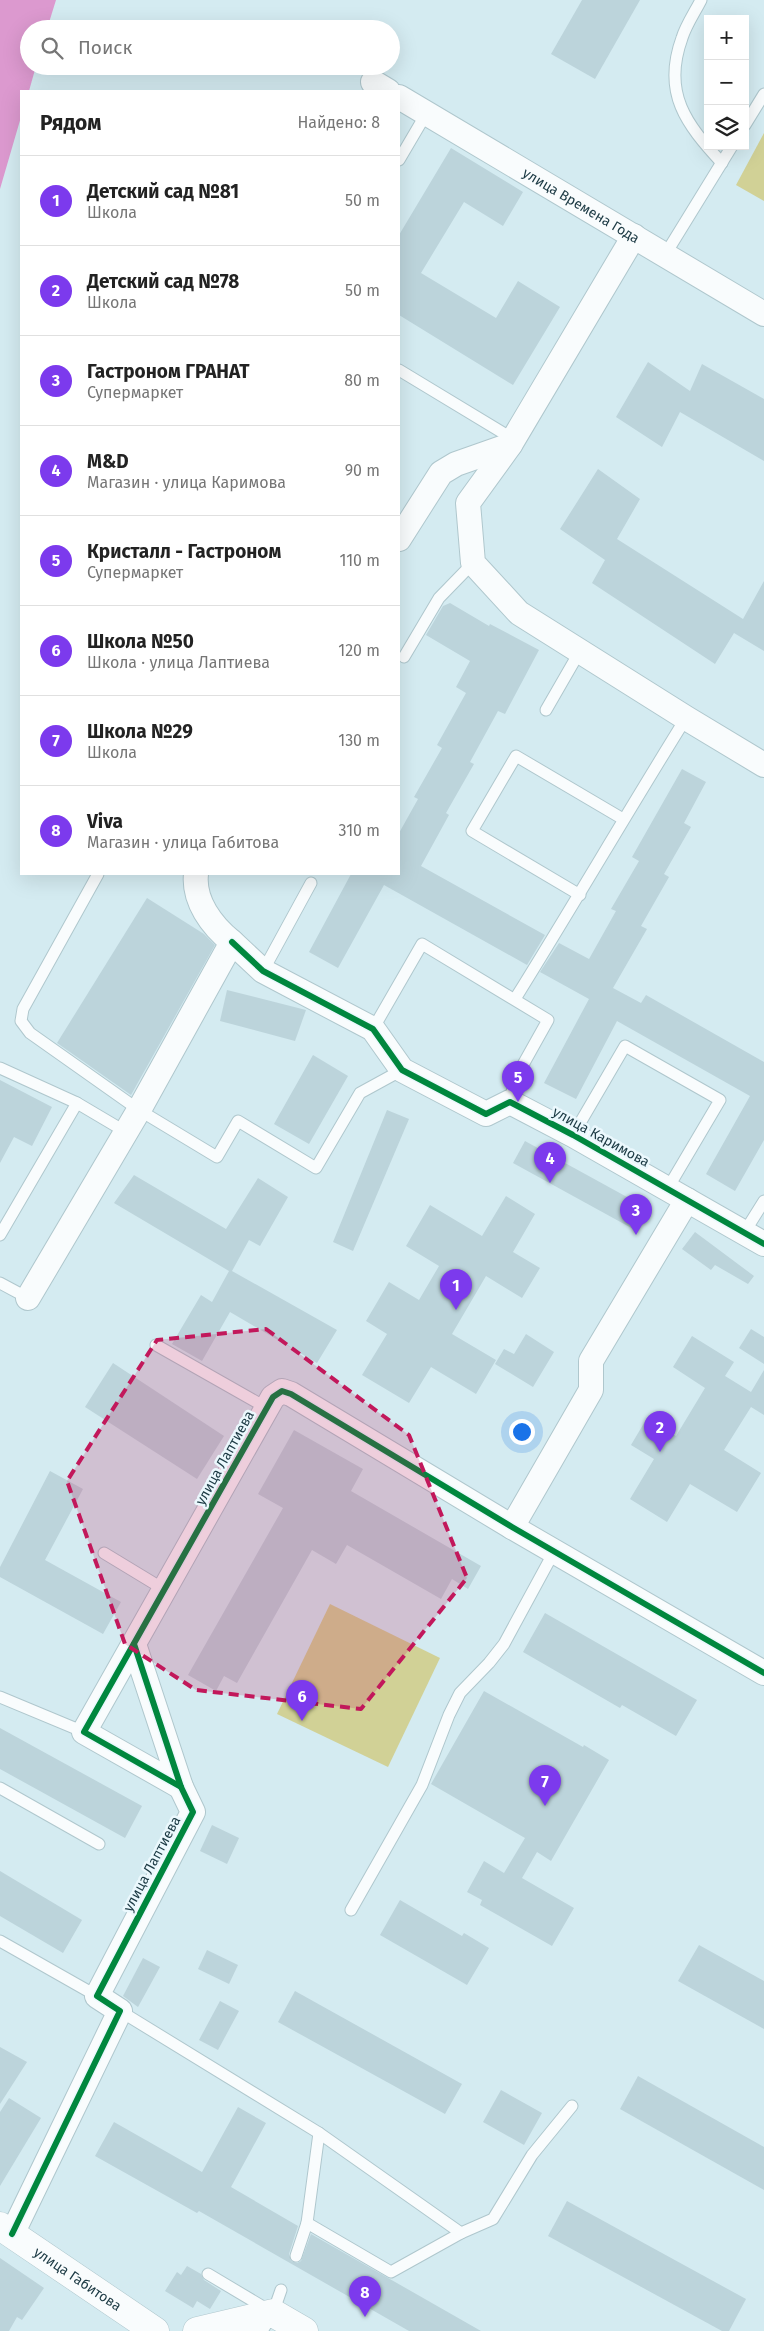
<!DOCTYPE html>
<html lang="ru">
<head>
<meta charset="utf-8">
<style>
	body { margin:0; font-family:"Fira Sans",sans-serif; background:#f6f6f6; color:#222 }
	.controls { position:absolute; right:15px; top:15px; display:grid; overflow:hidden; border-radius:0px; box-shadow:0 5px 20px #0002 }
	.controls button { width:45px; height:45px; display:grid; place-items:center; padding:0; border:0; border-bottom:1px solid #e0e0e0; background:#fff; color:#222; font:25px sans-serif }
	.you { position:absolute; left:521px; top:1431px; width:18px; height:18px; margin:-12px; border:4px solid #fff; border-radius:50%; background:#1a73e8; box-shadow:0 0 0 8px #1a73e833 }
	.badge { display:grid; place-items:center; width:32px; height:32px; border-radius:50%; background:#7c3aed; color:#fff; font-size:16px; font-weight:700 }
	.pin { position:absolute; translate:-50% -41px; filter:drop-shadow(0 1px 2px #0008) }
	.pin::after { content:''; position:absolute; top:26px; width:18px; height:15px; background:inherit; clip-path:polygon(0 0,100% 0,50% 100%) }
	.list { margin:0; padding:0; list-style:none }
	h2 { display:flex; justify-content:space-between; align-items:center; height:65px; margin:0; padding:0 20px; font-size:21px }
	h2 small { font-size:16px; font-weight:400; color:#767676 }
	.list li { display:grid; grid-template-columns:32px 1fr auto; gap:15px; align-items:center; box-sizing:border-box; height:90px; padding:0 20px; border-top:1px solid #e0e0e0 }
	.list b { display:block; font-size:19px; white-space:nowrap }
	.list p { margin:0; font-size:16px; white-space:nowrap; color:#767676 }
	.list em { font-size:16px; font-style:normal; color:#767676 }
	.icon { flex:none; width:28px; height:28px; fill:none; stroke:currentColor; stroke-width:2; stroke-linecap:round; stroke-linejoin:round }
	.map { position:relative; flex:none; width:764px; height:2331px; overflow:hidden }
	.search { position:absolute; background:#fff; box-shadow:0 5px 20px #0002; left:20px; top:20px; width:380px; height:55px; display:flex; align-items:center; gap:12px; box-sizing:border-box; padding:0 18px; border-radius:28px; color:#767676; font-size:19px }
	.panel { position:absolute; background:#fff; box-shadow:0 5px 20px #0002; left:20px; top:90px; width:380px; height:785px; border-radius:0px }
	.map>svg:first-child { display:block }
	.green { fill:#d1d196 }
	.water { fill:#dc99cf }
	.building { fill:#bcd4db }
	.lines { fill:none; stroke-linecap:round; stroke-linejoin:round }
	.lane-casing { stroke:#afc7cd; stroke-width:13 }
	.street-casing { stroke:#afc7cd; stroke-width:26 }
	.secondary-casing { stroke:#afc7cd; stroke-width:29 }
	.lane { stroke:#f9fcfd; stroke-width:11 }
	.street { stroke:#f9fcfd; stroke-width:24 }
	.secondary { stroke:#f9fcfd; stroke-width:28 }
	.cycleway-casing { stroke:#ebf8fd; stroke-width:9 }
	.cycleway { stroke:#00873e; stroke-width:6 }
	.marked { fill:#c2185b; fill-opacity:0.2; stroke:#c2185b; stroke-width:4; stroke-dasharray:10 6; stroke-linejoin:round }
	.labels { text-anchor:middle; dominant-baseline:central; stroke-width:5; stroke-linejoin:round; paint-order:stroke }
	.street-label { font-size:14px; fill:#1b3943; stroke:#ebf8fd }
</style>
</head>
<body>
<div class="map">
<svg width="764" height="2331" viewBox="0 0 764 2331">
	<rect width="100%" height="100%" fill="#d4ebf1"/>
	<g class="green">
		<polygon points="764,133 764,201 736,185"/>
		<polygon points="330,1604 440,1658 388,1767 277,1714"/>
	</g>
	<polygon class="water" points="0,0 56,0 47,29 29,29 29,66 36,66 29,91 21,91 21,117 0,189"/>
	<g class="building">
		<polygon points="582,0 640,0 595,79 551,54"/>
		<polygon points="451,148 523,192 503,226 464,202 421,273 496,318 518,281 560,307 513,385 399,315 399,235"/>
		<polygon points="648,362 690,391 702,364 764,399 764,461 680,412 662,447 616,417"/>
		<polygon points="598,469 640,499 617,539 743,619 764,581 764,651 734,633 715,664 592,583 605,560 560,529"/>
		<polygon points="450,603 489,626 490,624 539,650 505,714 498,711 470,762 474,764 446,813 449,815 421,866 545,935 527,965 384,885 338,968 309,952 351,874 399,874 399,833 418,799 414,797 442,748 437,745 466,693 456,687 470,661 426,635 443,606"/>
		<polygon points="682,769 706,782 684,823 691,827 664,874 669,877 641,926 647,929 613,988 641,1003 646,995 764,1062 764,1140 735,1191 706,1174 750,1096 617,1021 576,1099 544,1083 589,999 540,972 559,943 589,959 616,911 611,909 639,861 632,857"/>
		<polygon points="147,898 204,934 215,945 131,1095 57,1043"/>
		<polygon points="227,990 306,1010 295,1041 220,1021"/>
		<polygon points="313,1055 348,1076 309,1144 274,1124"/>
		<polygon points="0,1080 52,1107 32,1146 14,1137 0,1163"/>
		<polygon points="387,1110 409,1119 353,1251 333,1242"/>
		<polygon points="525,1141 647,1208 635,1230 513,1163"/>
		<polygon points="134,1175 226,1229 258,1178 288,1197 260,1246 249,1240 232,1271 337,1330 317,1363 230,1312 202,1361 172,1344 201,1295 212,1302 229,1271 114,1203"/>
		<polygon points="506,1196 535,1214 513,1252 540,1268 522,1298 486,1276 452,1334 496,1360 476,1394 431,1367 409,1403 362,1375 387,1334 366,1321 389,1282 419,1300 439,1266 406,1246 430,1205 482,1236"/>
		<polygon points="695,1232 754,1276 748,1284 715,1265 711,1270 682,1249"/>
		<polygon points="751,1329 764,1337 764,1364 739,1348"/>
		<polygon points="526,1334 554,1352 533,1387 495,1364 504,1349 514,1354"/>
		<polygon points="692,1336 734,1362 725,1376 751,1392 764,1370 764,1415 751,1407 724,1450 761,1473 737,1512 690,1484 667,1522 630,1499 654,1459 631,1445 647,1418 676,1436 705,1388 673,1367"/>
		<polygon points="113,1363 224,1436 197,1479 85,1407"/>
		<polygon points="294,1430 363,1469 351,1491 481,1566 468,1589 452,1579 441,1599 347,1545 336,1564 312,1550 237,1683 224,1676 216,1691 188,1675 283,1508 258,1494"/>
		<polygon points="50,1471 83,1489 45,1560 121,1602 103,1634 0,1577 0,1567"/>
		<polygon points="545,1613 697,1700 676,1736 622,1705 620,1708 523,1652"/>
		<polygon points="484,1691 583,1747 584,1745 609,1760 551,1861 537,1852 522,1878 574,1908 552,1946 480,1905 482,1900 467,1892 484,1861 504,1873 525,1838 431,1784"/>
		<polygon points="0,1728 142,1806 125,1838 0,1769"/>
		<polygon points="212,1825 239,1838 227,1864 200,1851"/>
		<polygon points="0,1871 82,1920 63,1953 0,1916"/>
		<polygon points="400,1900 462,1936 464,1933 489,1948 467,1985 380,1935"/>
		<polygon points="699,1945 764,1981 764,2029 678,1981"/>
		<polygon points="207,1950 238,1965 229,1984 198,1969"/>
		<polygon points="143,1958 160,1967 138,2007 123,1996"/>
		<polygon points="295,1991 462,2084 445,2114 278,2022"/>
		<polygon points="220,2001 239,2011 218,2050 199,2040"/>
		<polygon points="0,2047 27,2062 0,2104"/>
		<polygon points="638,2076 764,2147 764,2190 620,2109"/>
		<polygon points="501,2090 542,2113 524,2145 483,2122"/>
		<polygon points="9,2098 41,2118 0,2186 0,2112"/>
		<polygon points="238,2107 266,2123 231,2187 298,2226 289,2254 291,2261 297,2263 301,2261 311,2234 481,2331 409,2331 199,2211 197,2213 95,2156 114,2122 202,2172"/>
		<polygon points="567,2201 746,2299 729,2331 722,2331 548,2236"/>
		<polygon points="0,2258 44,2288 22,2320 17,2317 9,2331 0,2331"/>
		<polygon points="187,2266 201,2274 204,2280 221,2291 210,2309 197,2301 193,2308 165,2291 177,2272 181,2275"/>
	</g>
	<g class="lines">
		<g class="lane-casing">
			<g id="lane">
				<path d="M701 0C695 12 686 25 682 38 662 93 686 124 722 163"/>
				<polyline points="745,125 764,94"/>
				<polyline points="399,160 426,114"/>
				<polyline points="665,255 732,146"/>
				<polyline points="399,370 513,439"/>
				<polyline points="404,657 439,598 473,563"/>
				<polyline points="546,710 580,651"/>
				<polyline points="98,874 23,1009 21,1021 30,1033 139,1110 217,1157 238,1121 316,1168 360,1093 402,1070"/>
				<polyline points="580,895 472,831 516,756 623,819"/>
				<polyline points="263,971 311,883"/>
				<path d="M515 999C573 906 628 811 686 718"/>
				<polyline points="373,1029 422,944 548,1020 515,1079 510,1102"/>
				<polyline points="0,1068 77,1103"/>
				<polyline points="573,1135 625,1046 720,1100 668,1188"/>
				<polyline points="744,1233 764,1201"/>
				<polyline points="0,1235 77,1103 126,1132"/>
				<polyline points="0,1283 28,1298"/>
				<polyline points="156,1345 267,1408"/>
				<polyline points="104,1553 165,1590"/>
				<polyline points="0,1697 84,1732"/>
				<polyline points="0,1788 99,1844"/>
				<polyline points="351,1910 422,1785 449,1715 460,1693 489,1663 504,1644 555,1550"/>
				<polyline points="0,1941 97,1996"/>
				<polyline points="120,2011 319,2133 461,2233"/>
				<polyline points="307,2223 391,2272 461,2233 493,2219 532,2155 572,2106"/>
				<polyline points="296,2256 307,2223 319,2133"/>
				<polyline points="208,2274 270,2311"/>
				<polyline points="262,2331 273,2313 281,2290"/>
			</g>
		</g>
		<g class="street-casing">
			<g id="street">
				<polyline points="373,82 388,91"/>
				<path id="s1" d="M399 97 764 314"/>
				<polyline points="510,445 468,503 473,563 519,613 686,718 764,765"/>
				<polyline points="399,539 441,473 456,464 510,445 634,236"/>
				<polyline points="232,942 263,971 373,1029 402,1070 486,1114 510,1102 573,1135 764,1244"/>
				<path d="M28 1298 139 1110 232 942C212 926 193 901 196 874"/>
				<polyline points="512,1527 591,1390 591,1361 687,1200"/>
				<polyline points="181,1787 84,1732 273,1397 282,1391 291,1394 512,1527 764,1673"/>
				<polyline points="12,2234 120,2011 97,1996 193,1812 181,1787 134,1644"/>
			</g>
		</g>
		<g class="secondary-casing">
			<g id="secondary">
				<path id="s2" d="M0 2226 155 2331"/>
				<polyline points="197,2331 273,2313 304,2331"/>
			</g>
		</g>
		<use href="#lane" class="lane"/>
		<use href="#street" class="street"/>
		<use href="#secondary" class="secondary"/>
		<g class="cycleway-casing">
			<g id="cycleway">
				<polyline points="232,942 263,971 373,1029 402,1070 486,1114 510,1102 573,1135 764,1244"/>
				<polyline points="181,1787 84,1732 273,1397 282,1391 291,1394 512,1527 764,1673"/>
				<polyline points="12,2234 120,2011 97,1996 193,1812 181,1787 134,1644"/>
			</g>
		</g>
		<use href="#cycleway" class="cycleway"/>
	</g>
	<path class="marked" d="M266 1329 409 1435 467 1578 361 1709 196 1690 125 1644 67 1481 157 1340Z"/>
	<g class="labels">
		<g class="street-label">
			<text stroke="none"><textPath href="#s1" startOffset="212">улица Времена Года</textPath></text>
			<text transform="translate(601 1137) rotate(29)">улица Каримова</text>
			<text transform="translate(225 1458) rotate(-61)">улица Лаптиева</text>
			<text transform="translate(152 1864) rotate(-62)">улица Лаптиева</text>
			<text stroke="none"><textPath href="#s2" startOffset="94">улица Габитова</textPath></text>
		</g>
	</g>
</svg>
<div class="controls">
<button>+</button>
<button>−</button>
<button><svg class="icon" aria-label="layers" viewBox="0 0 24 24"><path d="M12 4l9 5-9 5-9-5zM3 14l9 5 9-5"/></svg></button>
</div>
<div class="you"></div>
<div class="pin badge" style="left:456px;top:1310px">1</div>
<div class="pin badge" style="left:660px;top:1452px">2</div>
<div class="pin badge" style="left:636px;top:1235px">3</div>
<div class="pin badge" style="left:550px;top:1183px">4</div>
<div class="pin badge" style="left:518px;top:1102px">5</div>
<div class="pin badge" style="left:302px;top:1721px">6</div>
<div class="pin badge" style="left:545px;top:1806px">7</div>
<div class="pin badge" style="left:365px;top:2317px">8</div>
<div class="search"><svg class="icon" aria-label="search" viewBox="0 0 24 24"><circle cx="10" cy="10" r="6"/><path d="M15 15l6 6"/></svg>Поиск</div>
<section class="panel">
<h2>Рядом<small>Найдено: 8</small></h2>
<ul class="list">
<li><span class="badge">1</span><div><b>Детский сад №81</b><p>Школа</p></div><em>50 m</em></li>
<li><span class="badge">2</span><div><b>Детский сад №78</b><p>Школа</p></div><em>50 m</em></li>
<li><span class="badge">3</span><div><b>Гастроном ГРАНАТ</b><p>Супермаркет</p></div><em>80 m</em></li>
<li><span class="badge">4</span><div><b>M&amp;D</b><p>Магазин · улица Каримова</p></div><em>90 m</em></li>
<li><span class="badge">5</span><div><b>Кристалл - Гастроном</b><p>Супермаркет</p></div><em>110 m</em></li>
<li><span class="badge">6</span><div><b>Школа №50</b><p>Школа · улица Лаптиева</p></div><em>120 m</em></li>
<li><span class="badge">7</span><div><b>Школа №29</b><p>Школа</p></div><em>130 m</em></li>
<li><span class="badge">8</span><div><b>Viva</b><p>Магазин · улица Габитова</p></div><em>310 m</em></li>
</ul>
</section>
</div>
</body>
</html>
